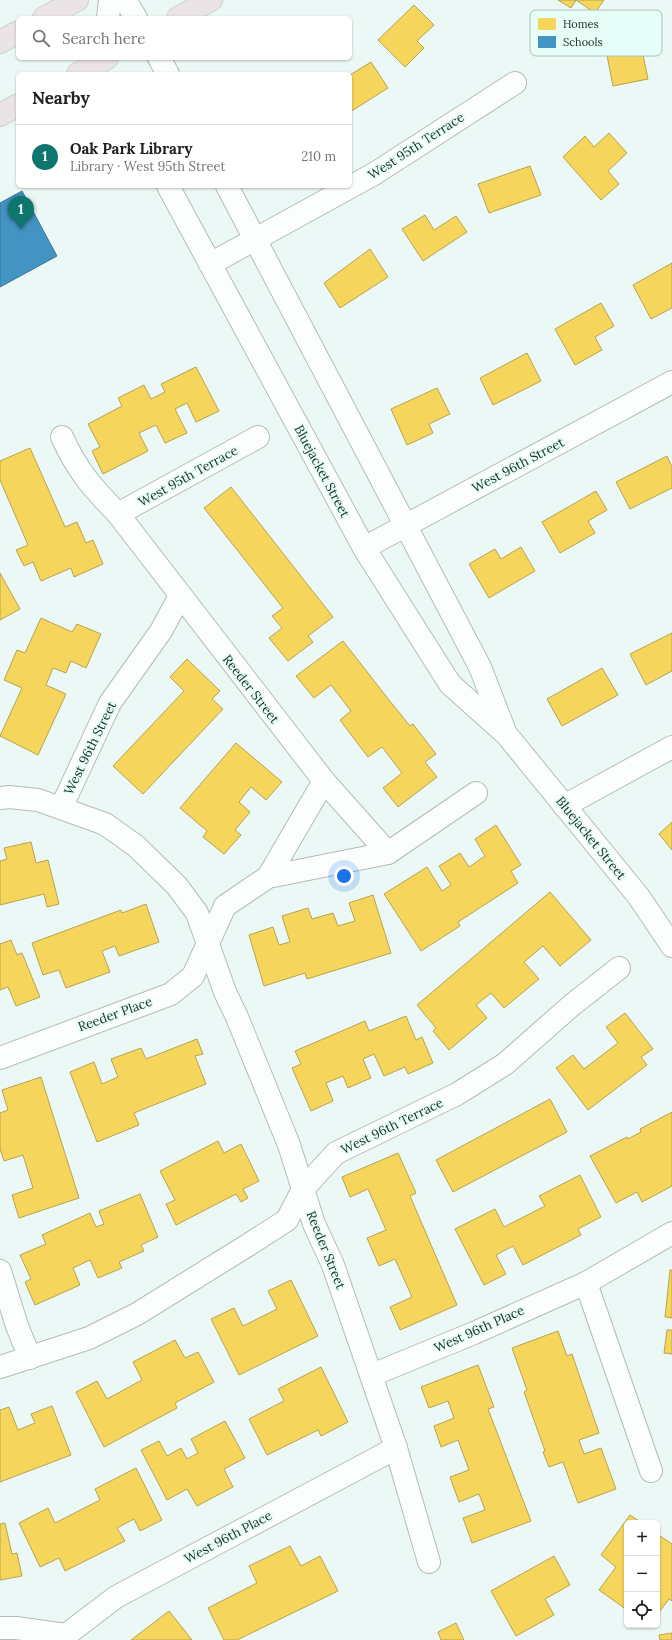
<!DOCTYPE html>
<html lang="en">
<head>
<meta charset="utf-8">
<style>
	body { margin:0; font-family:Lora,serif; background:#f6f6f6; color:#202124 }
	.controls { position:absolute; right:12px; bottom:12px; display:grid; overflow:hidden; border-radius:6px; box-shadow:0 1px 3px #0004 }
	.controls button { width:36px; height:36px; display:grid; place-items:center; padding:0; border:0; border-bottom:1px solid #e0e0e0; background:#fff; color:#202124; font:20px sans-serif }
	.you { position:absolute; left:344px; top:876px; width:14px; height:14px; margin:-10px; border:3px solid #fff; border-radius:50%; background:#1a73e8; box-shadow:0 0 0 6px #1a73e833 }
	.badge { display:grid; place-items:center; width:26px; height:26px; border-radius:50%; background:#0f766e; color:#fff; font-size:13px; font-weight:700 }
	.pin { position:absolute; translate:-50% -33px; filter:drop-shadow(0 1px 2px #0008) }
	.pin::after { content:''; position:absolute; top:21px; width:14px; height:12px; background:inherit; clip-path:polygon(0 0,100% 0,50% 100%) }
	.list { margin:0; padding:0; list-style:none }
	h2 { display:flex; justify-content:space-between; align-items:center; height:52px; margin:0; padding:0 16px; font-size:17px }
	h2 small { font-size:13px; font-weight:400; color:#757577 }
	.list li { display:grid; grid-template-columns:26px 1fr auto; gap:12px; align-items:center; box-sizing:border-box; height:64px; padding:0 16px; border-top:1px solid #e0e0e0 }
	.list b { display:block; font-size:15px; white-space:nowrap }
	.list p { margin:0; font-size:13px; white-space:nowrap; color:#757577 }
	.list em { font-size:13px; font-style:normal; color:#757577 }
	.icon { flex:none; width:22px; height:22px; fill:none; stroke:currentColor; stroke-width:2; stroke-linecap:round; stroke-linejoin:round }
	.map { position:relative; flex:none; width:672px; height:1640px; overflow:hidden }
	.search { position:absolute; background:#fff; box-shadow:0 1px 3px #0004; left:16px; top:16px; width:336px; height:44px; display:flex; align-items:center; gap:10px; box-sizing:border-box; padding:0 14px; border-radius:6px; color:#757577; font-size:15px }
	.panel { position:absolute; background:#fff; box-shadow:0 1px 3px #0004; left:16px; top:72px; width:336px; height:116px; border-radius:6px }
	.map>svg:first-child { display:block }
	.homes { fill:#f6d55c; stroke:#b7a44e }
	.schools { fill:#4393c3; stroke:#397696 }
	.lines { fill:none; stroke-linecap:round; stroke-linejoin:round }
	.minor-casing { stroke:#b1bdba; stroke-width:24 }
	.tertiary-casing { stroke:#b1bdba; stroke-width:24 }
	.primary-casing { stroke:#ccd4d1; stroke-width:24 }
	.minor { stroke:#fcfefe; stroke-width:22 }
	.tertiary { stroke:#fcfefe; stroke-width:22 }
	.primary { stroke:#ebe4e7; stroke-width:22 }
	.labels { text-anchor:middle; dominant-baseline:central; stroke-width:4; stroke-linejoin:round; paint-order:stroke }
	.street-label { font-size:13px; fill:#23322e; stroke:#e6fef7 }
	.key { fill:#e6fef7; stroke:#acc1bb; stroke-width:1 }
	.key-label { font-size:11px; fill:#23322e }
</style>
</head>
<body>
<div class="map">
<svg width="672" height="1640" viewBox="0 0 672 1640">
	<rect width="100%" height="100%" fill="#ecf8f5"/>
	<g class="homes">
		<polygon points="558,0 604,0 595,13 576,0 571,8"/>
		<polygon points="414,5 434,25 417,41 424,48 405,67 378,40"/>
		<polygon points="648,26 652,48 642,50 648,79 613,86 603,35"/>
		<polygon points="371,62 388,88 350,112 350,75"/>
		<polygon points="609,133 627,153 608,171 619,184 601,200 563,157 585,136 594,147"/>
		<polygon points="530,166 541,195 489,213 478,184"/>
		<polygon points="425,215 434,230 456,216 467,232 423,261 402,229"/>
		<polygon points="370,249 388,277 340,308 324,283"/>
		<polygon points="672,263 672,308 651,319 633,285"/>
		<polygon points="601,303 614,326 595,337 602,350 575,365 555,329"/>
		<polygon points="527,353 541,381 493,405 480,378"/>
		<polygon points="196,367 219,411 196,422 187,403 175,409 187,433 165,443 156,425 139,433 148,451 103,474 92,451 100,447 88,424 122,406 118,398 144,385 151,399 165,392 161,384"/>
		<polygon points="437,388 450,414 429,424 433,433 407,445 391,409"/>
		<polygon points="30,448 65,527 77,522 86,543 93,540 103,564 74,577 71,568 41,581 33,562 24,566 16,550 28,545 0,480 0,461"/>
		<polygon points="667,456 672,467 672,488 630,509 616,482"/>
		<polygon points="231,487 333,617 308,636 313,642 288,661 269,638 282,628 272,616 283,608 204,508"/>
		<polygon points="596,491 607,510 588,521 595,533 560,553 542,522"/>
		<polygon points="521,547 535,571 489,598 469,564 495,549 501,559"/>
		<polygon points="0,573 20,609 0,620"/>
		<polygon points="41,618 72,632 77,624 101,634 86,668 71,661 66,673 53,668 46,685 66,694 38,755 0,736 22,688 4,680 17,650 25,653"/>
		<polygon points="672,633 672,671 646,685 630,654"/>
		<polygon points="343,641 389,700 410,726 413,724 436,754 425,762 437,777 398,807 383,788 402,773 382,747 368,757 340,720 351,711 331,685 314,698 296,676"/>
		<polygon points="187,659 220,691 212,699 223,709 143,794 113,766 184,691 170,677"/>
		<polygon points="602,668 618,695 562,726 547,699"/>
		<polygon points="236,743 282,782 266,800 251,787 239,802 250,812 235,830 241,835 224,854 203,837 207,831 180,808"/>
		<polygon points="672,822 672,850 659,834"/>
		<polygon points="496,825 521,865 511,871 518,883 458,922 460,926 421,951 384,894 427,867 442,891 451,885 439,866 460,853 469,867 485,856 475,839"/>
		<polygon points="31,842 36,863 48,860 59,904 47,907 44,894 0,905 0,861 7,859 4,848"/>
		<polygon points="550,892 591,940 560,966 543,946 524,962 539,979 504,1008 491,993 476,1005 487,1018 449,1050 433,1031 436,1028 417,1005"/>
		<polygon points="373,895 391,953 307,979 305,973 264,986 249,935 273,927 279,945 290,942 282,916 308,908 312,919 333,913 338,926 355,921 349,903"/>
		<polygon points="146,904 159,942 119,956 115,946 102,951 110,972 66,988 59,970 43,975 32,943 121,910 122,913"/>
		<polygon points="11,940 17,955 22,953 40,997 16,1006 8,987 0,990 0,944"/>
		<polygon points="625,1013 653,1049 641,1057 647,1065 588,1110 556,1068 573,1055 584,1069 618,1043 606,1027"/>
		<polygon points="406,1016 416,1040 422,1037 433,1063 408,1074 405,1067 384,1076 374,1054 363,1059 371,1078 348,1088 343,1076 326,1083 333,1101 311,1111 292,1068 301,1064 295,1051 365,1021 369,1031"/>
		<polygon points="197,1039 203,1054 195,1056 206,1084 134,1113 139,1125 97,1142 70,1072 94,1062 102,1084 118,1077 111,1059 141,1048 146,1059"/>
		<polygon points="41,1077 79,1198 19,1218 12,1195 33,1188 23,1155 4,1161 0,1149 0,1113 8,1110 2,1090"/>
		<polygon points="550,1099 567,1132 453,1192 436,1160"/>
		<polygon points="672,1112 672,1186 642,1202 637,1192 616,1203 590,1156 627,1137 628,1139 641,1132 640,1129"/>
		<polygon points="218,1141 224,1153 241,1144 259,1181 243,1189 248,1198 241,1202 236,1194 176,1225 166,1204 175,1200 160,1171"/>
		<polygon points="398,1153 416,1193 410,1196 457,1305 400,1330 390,1307 412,1297 395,1259 379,1266 367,1238 386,1230 368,1189 350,1197 342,1177"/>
		<polygon points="580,1175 601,1217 578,1229 581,1235 523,1265 513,1246 496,1255 506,1274 484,1285 455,1229 495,1209 504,1227 545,1206 539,1196"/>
		<polygon points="140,1194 158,1237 141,1245 144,1251 119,1262 122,1268 98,1278 90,1260 73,1268 80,1285 35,1305 25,1282 31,1279 20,1255 46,1244 42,1235 90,1213 96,1227 104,1224 99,1211"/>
		<polygon points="670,1270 672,1270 672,1318 665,1317"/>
		<polygon points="291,1280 318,1336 239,1375 211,1319 234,1308 243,1326 277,1309 268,1291"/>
		<polygon points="667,1330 672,1330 672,1354 664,1353"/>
		<polygon points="558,1331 567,1356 572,1354 599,1433 579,1440 584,1454 601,1448 616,1489 578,1503 563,1462 549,1467 543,1452 545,1451 524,1392 527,1390 512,1348"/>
		<polygon points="175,1340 185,1358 198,1352 214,1382 175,1403 177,1408 104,1447 76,1392 97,1381 107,1399 142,1380 133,1362"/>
		<polygon points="478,1365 494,1407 488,1409 531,1521 472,1543 463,1518 485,1510 479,1494 459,1502 450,1477 469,1470 458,1440 441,1447 434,1426 454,1418 448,1401 429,1408 421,1387"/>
		<polygon points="321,1367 348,1422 321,1436 318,1430 267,1455 249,1419 284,1401 278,1389"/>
		<polygon points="52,1406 71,1455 0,1482 0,1410 9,1407 18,1430 35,1423 31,1414"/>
		<polygon points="225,1421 245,1458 224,1469 233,1487 197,1506 187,1489 167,1500 141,1450 159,1441 167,1456 181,1448 187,1459 198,1453 191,1439"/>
		<polygon points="136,1468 162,1520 140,1531 134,1519 117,1528 125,1541 65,1571 59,1558 40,1567 19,1523 48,1508 55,1523 100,1500 95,1489"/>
		<polygon points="630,1515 642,1523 627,1523 627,1610 599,1590 616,1567 601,1555"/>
		<polygon points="5,1523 12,1554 17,1553 22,1576 0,1580 0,1524"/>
		<polygon points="657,1534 672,1544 672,1601 669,1599 657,1615"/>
		<polygon points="290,1546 301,1566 320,1556 338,1591 237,1640 224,1640 208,1608 257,1583 249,1566"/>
		<polygon points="554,1556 570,1585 545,1599 554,1615 516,1636 491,1591"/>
		<polygon points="169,1611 192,1640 131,1640"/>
		<polygon points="456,1623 464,1640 441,1640 438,1632"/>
		<polygon points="672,1633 672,1640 660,1640 659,1635"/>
	</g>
	<polygon class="schools" points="22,191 57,256 0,287 0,203"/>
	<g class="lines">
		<g class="minor-casing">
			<g id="minor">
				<polyline points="210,264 374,174 515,83"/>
				<polyline points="118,514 258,437"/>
				<polyline points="364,548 672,382"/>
				<polyline points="0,798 9,797 38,800 105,824 136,846 177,886 197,913 225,992 237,1017 289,1145 314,1224 333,1265 396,1448 429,1562"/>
				<polyline points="564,806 672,747"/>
				<polyline points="61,808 110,703 161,631 180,596"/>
				<polyline points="388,853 476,793"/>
				<polyline points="268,877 324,781"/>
				<path d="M0 1058 171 994 193 976 225 906 268 877 388 853 324 781 118 514C92 487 78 472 62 437"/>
				<polyline points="0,1271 17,1326 30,1358"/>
				<polyline points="586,1283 651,1471"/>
				<polyline points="0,1367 89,1338 137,1314 248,1245 287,1220 303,1189 336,1153 457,1094 505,1064 572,1005 619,968"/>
				<polyline points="372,1375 474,1333 586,1283 672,1233"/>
				<polyline points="0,1628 16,1628 66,1635"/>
				<polyline points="66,1635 116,1597 396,1448"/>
			</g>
		</g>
		<g class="tertiary-casing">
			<g id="tertiary">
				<polyline points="125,0 136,18"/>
				<polyline points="108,18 110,0"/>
				<polyline points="159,58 168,74"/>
				<polyline points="168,186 364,548 450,684 506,734 639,897 672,946"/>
				<polyline points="227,186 480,667 504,729"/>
			</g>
		</g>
		<g class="primary-casing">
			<g id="primary">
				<polyline points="44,18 77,0"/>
				<polyline points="178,18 211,0"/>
				<polyline points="0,42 18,32"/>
				<polyline points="78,74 107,58"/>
				<polyline points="0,115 18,105"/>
			</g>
		</g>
		<use href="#minor" class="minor"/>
		<use href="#tertiary" class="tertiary"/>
		<use href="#primary" class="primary"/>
	</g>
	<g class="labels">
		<g class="street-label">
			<text transform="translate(416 146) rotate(-33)">West 95th Terrace</text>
			<text transform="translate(518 465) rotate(-28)">West 96th Street</text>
			<text transform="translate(322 471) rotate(62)">Bluejacket Street</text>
			<text transform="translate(188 476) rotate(-29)">West 95th Terrace</text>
			<text transform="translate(251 689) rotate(52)">Reeder Street</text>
			<text transform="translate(90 748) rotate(-64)">West 96th Street</text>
			<text transform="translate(591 838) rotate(51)">Bluejacket Street</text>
			<text transform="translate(115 1014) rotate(-20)">Reeder Place</text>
			<text transform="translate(392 1126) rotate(-26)">West 96th Terrace</text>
			<text transform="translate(326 1250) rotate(68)">Reeder Street</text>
			<text transform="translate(479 1329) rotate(-24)">West 96th Place</text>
			<text transform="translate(228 1537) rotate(-28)">West 96th Place</text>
		</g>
	</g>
	<rect x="530" y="10" width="132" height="46" rx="6" class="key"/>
	<rect x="538" y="18" width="18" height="12" fill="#f6d55c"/>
	<rect x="538" y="36" width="18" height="12" fill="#4393c3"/>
	<g class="key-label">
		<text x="563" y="28">Homes</text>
		<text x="563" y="46">Schools</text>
	</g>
</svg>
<div class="controls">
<button>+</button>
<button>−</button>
<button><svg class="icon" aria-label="locate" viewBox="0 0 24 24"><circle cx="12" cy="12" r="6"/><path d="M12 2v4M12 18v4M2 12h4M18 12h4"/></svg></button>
</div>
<div class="you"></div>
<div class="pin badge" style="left:21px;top:229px">1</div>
<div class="search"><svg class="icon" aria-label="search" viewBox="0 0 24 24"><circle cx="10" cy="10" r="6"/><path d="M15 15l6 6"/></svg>Search here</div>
<section class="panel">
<h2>Nearby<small></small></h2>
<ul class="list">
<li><span class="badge">1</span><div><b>Oak Park Library</b><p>Library · West 95th Street</p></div><em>210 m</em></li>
</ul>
</section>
</div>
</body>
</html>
